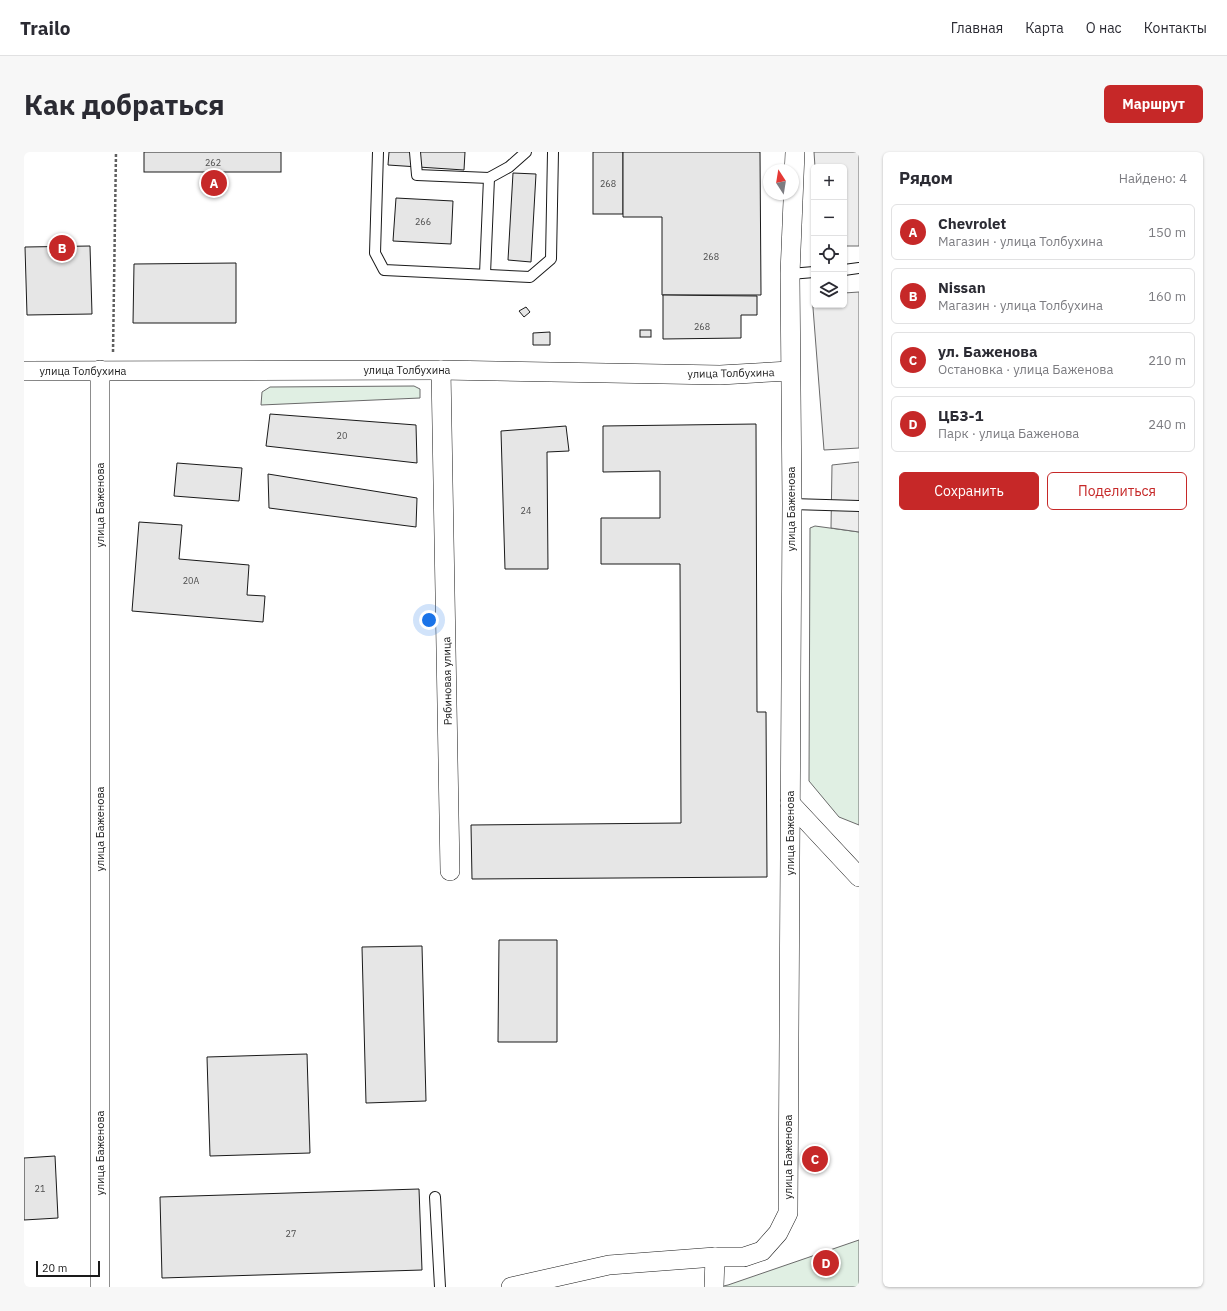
<!DOCTYPE html>
<html lang="ru">
<head>
<meta charset="utf-8">
<style>
	body { margin:0; font-family:"IBM Plex Sans",sans-serif; background:#f7f7f7; color:#2b2b33 }
	.controls { position:absolute; right:12px; top:12px; display:grid; overflow:hidden; border-radius:6px; box-shadow:0 1px 3px #0004 }
	.controls button { width:36px; height:36px; display:grid; place-items:center; padding:0; border:0; border-bottom:1px solid #e1e1e2; background:#fff; color:#2b2b33; font:20px sans-serif }
	.compass { position:absolute; left:739px; top:12px; width:36px; height:36px; border-radius:50%; background:#fff; box-shadow:0 1px 3px #0004; rotate:348deg }
	.scale { position:absolute; left:12px; bottom:10px; width:64px; box-sizing:border-box; padding-left:4px; border:2px solid #1a1a1a; border-top:0; font-size:11px; line-height:14px; white-space:nowrap; color:#1a1a1a; -webkit-text-stroke:3px #fff; paint-order:stroke }
	.you { position:absolute; left:405px; top:468px; width:14px; height:14px; margin:-10px; border:3px solid #fff; border-radius:50%; background:#1a73e8; box-shadow:0 0 0 6px #1a73e833 }
	.badge { display:grid; place-items:center; width:26px; height:26px; border-radius:50%; background:#c62828; color:#fff; font-size:13px; font-weight:700 }
	.pin { position:absolute; translate:-50% -50%; border:2px solid #fff; box-shadow:0 1px 4px #0006 }
	.list { margin:0; padding:0; list-style:none }
	h2 { display:flex; justify-content:space-between; align-items:center; height:52px; margin:0; padding:0 16px; font-size:17px }
	h2 small { font-size:13px; font-weight:400; color:#7c7c81 }
	.list li { display:grid; grid-template-columns:26px 1fr auto; gap:12px; align-items:center; box-sizing:border-box; height:56px; margin:0 8px 8px; padding:0 8px; border:1px solid #e1e1e2; border-radius:6px }
	.list b { display:block; font-size:15px; white-space:nowrap }
	.list p { margin:0; font-size:13px; white-space:nowrap; color:#7c7c81 }
	.list em { font-size:13px; font-style:normal; color:#7c7c81 }
	.actions { display:flex; gap:8px; padding:12px 16px }
	.actions a { flex:1; padding:9px 0; border:1px solid #c62828; border-radius:6px; text-align:center; font-size:14px; color:#c62828 }
	.actions .main { background:#c62828; color:#fff }
	.icon { flex:none; width:22px; height:22px; fill:none; stroke:currentColor; stroke-width:2; stroke-linecap:round; stroke-linejoin:round }
	.map { position:relative; flex:none; width:835px; height:1135px; overflow:hidden; border-radius:6px }
	header { display:flex; align-items:center; gap:24px; box-sizing:border-box; height:56px; padding:0 20px; background:#fff; border-bottom:1px solid #e1e1e2 }
	header strong { font-size:19px }
	nav { display:flex; gap:22px; margin-inline-start:auto; font-size:14px }
	.intro { display:flex; align-items:center; justify-content:space-between; box-sizing:border-box; height:96px; padding:0 24px }
	h1 { margin:0; font-size:28px }
	.button { padding:10px 18px; border-radius:6px; background:#c62828; color:#fff; font-size:14px; font-weight:700 }
	main { display:flex; gap:24px; padding:0 24px }
	aside { flex:1; background:#fff; border-radius:6px; box-shadow:0 1px 3px #0004 }
	.map>svg:first-child { display:block }
	.green { fill:#e0efe3; stroke:#6a6a6a }
	.parking { fill:#ededed; stroke:#6a6a6a }
	.building { fill:#e6e6e6; stroke:#1a1a1a }
	.lines { fill:none; stroke-linecap:round; stroke-linejoin:round }
	.service-casing { stroke:#1a1a1a; stroke-width:12 }
	.minor-casing { stroke:#1a1a1a; stroke-width:20 }
	.path { stroke:#5f5f5f; stroke-width:2.5; stroke-dasharray:3 2; stroke-linecap:butt }
	.service { stroke:#fff; stroke-width:10 }
	.minor { stroke:#fff; stroke-width:19 }
	.labels { text-anchor:middle; dominant-baseline:central; stroke-width:3; stroke-linejoin:round; paint-order:stroke }
	.number-label { font-size:9px; fill:#4d4d4d }
	.street-label { font-size:11px; fill:#1a1a1a; stroke:#fff }
</style>
</head>
<body>
<header>
<strong>Trailo</strong>
<nav><a>Главная</a><a>Карта</a><a>О нас</a><a>Контакты</a></nav>
</header>
<div class="intro"><h1>Как добраться</h1><a class="button">Маршрут</a></div>
<main>
<div class="map">
<svg width="835" height="1135" viewBox="0 0 835 1135">
	<rect width="100%" height="100%" fill="#fff"/>
	<g class="green">
		<polygon points="390,234 396,237 396,246 237,253 238,240 246,235"/>
		<polygon points="791,374 835,380 835,673 815,665 785,629 786,376"/>
		<polygon points="835,1088 835,1135 695,1135 704,1133"/>
	</g>
	<g class="parking">
		<polygon points="790,0 835,0 835,94 820,94 820,15 791,15"/>
		<polygon points="835,140 835,296 800,298 788,143 790,143 790,153 820,153 820,141"/>
		<polygon points="835,310 835,380 807,376 808,313"/>
	</g>
	<g class="building">
		<rect x="120" y="0" width="137" height="20"/>
		<polygon points="365,0 441,0 440,18 364,13"/>
		<rect x="569" y="0" width="30" height="62"/>
		<polygon points="599,0 736,0 737,143 638,143 638,65 599,65"/>
		<polygon points="489,21 512,22 507,110 484,108"/>
		<polygon points="372,46 429,49 427,92 369,89"/>
		<polygon points="66,94 68,162 3,163 1,95"/>
		<polygon points="212,111 212,171 109,171 110,112"/>
		<polygon points="639,143 733,144 733,163 717,163 717,186 639,187"/>
		<polygon points="502,155 506,160 500,165 495,159"/>
		<rect x="616" y="178" width="11" height="7"/>
		<polygon points="526,180 526,193 509,193 509,181"/>
		<polygon points="246,262 392,273 393,311 242,294"/>
		<polygon points="732,272 733,560 742,560 743,725 448,727 447,673 657,671 656,412 577,412 577,366 636,366 636,319 579,320 579,274"/>
		<polygon points="542,274 545,299 523,300 524,417 481,417 477,279"/>
		<polygon points="153,311 218,316 215,349 150,344"/>
		<polygon points="244,322 393,346 392,375 245,356"/>
		<polygon points="115,370 158,373 155,407 225,413 223,443 241,444 239,470 108,459"/>
		<polygon points="475,788 533,788 533,890 474,890"/>
		<polygon points="398,794 402,949 342,951 338,795"/>
		<polygon points="283,902 286,1001 186,1004 183,905"/>
		<polygon points="31,1004 34,1066 0,1068 0,1006"/>
		<polygon points="395,1037 398,1118 138,1126 136,1045"/>
	</g>
	<g class="lines">
		<g class="service-casing">
			<g id="service">
				<polyline points="354,0 351,101 360,118 506,125 527,107 529,0"/>
				<polyline points="391,0 393,23 465,26 485,15 502,0"/>
				<polyline points="820,118 835,116"/>
				<polyline points="461,122 465,26"/>
				<polyline points="766,122 790,120"/>
				<polyline points="768,352 835,354"/>
				<polyline points="411,1045 416,1135"/>
			</g>
		</g>
		<g class="minor-casing">
			<g id="minor">
				<polyline points="417,218 426,719"/>
				<polyline points="0,219 417,218 696,223 766,219"/>
				<polyline points="766,651 835,725"/>
				<polyline points="76,1135 76,218"/>
				<polyline points="487,1135 585,1113 691,1105 720,1105 738,1099 754,1081 764,1061 768,352 766,122 771,0"/>
				<polyline points="690,1135 691,1105"/>
			</g>
		</g>
		<polyline class="path" points="89,200 92,0"/>
		<use href="#service" class="service"/>
		<use href="#minor" class="minor"/>
	</g>
	<g class="labels">
		<g class="number-label">
			<text x="189" y="10">262</text>
			<text x="584" y="31">268</text>
			<text x="399" y="69">266</text>
			<text x="687" y="104">268</text>
			<text x="678" y="174">268</text>
			<text x="318" y="283">20</text>
			<text x="502" y="358">24</text>
			<text x="167" y="428">20А</text>
			<text x="16" y="1036">21</text>
			<text x="267" y="1081">27</text>
		</g>
		<g class="street-label">
			<text x="383" y="218">улица Толбухина</text>
			<text x="59" y="219">улица Толбухина</text>
			<text transform="translate(707 221) rotate(-1)">улица Толбухина</text>
			<text transform="translate(76 353) rotate(-90)">улица Баженова</text>
			<text transform="translate(767 357) rotate(-90)">улица Баженова</text>
			<text transform="translate(423 529) rotate(-91)">Рябиновая улица</text>
			<text transform="translate(76 677) rotate(-90)">улица Баженова</text>
			<text transform="translate(766 681) rotate(-90)">улица Баженова</text>
			<text transform="translate(76 1001) rotate(-90)">улица Баженова</text>
			<text transform="translate(764 1005) rotate(-90)">улица Баженова</text>
		</g>
	</g>
</svg>
<div class="controls">
<button>+</button>
<button>−</button>
<button><svg class="icon" aria-label="locate" viewBox="0 0 24 24"><circle cx="12" cy="12" r="6"/><path d="M12 2v4M12 18v4M2 12h4M18 12h4"/></svg></button>
<button><svg class="icon" aria-label="layers" viewBox="0 0 24 24"><path d="M12 4l9 5-9 5-9-5zM3 14l9 5 9-5"/></svg></button>
</div>
<svg class="compass" viewBox="-18 -18 36 36"><path d="M0-13l5 13h-10z" fill="#e53935"/><path d="M0 13l5-13h-10z" fill="#7c7c81"/></svg>
<div class="scale">20 m</div>
<div class="you"></div>
<div class="pin badge" style="left:190px;top:31px">A</div>
<div class="pin badge" style="left:38px;top:96px">B</div>
<div class="pin badge" style="left:791px;top:1007px">C</div>
<div class="pin badge" style="left:802px;top:1111px">D</div>
</div>
<aside>
<h2>Рядом<small>Найдено: 4</small></h2>
<ul class="list">
<li><span class="badge">A</span><div><b>Chevrolet</b><p>Магазин · улица Толбухина</p></div><em>150 m</em></li>
<li><span class="badge">B</span><div><b>Nissan</b><p>Магазин · улица Толбухина</p></div><em>160 m</em></li>
<li><span class="badge">C</span><div><b>ул. Баженова</b><p>Остановка · улица Баженова</p></div><em>210 m</em></li>
<li><span class="badge">D</span><div><b>ЦБЗ-1</b><p>Парк · улица Баженова</p></div><em>240 m</em></li>
</ul>
<div class="actions"><a class="main">Сохранить</a><a>Поделиться</a></div>
</aside>
</main>
</body>
</html>
